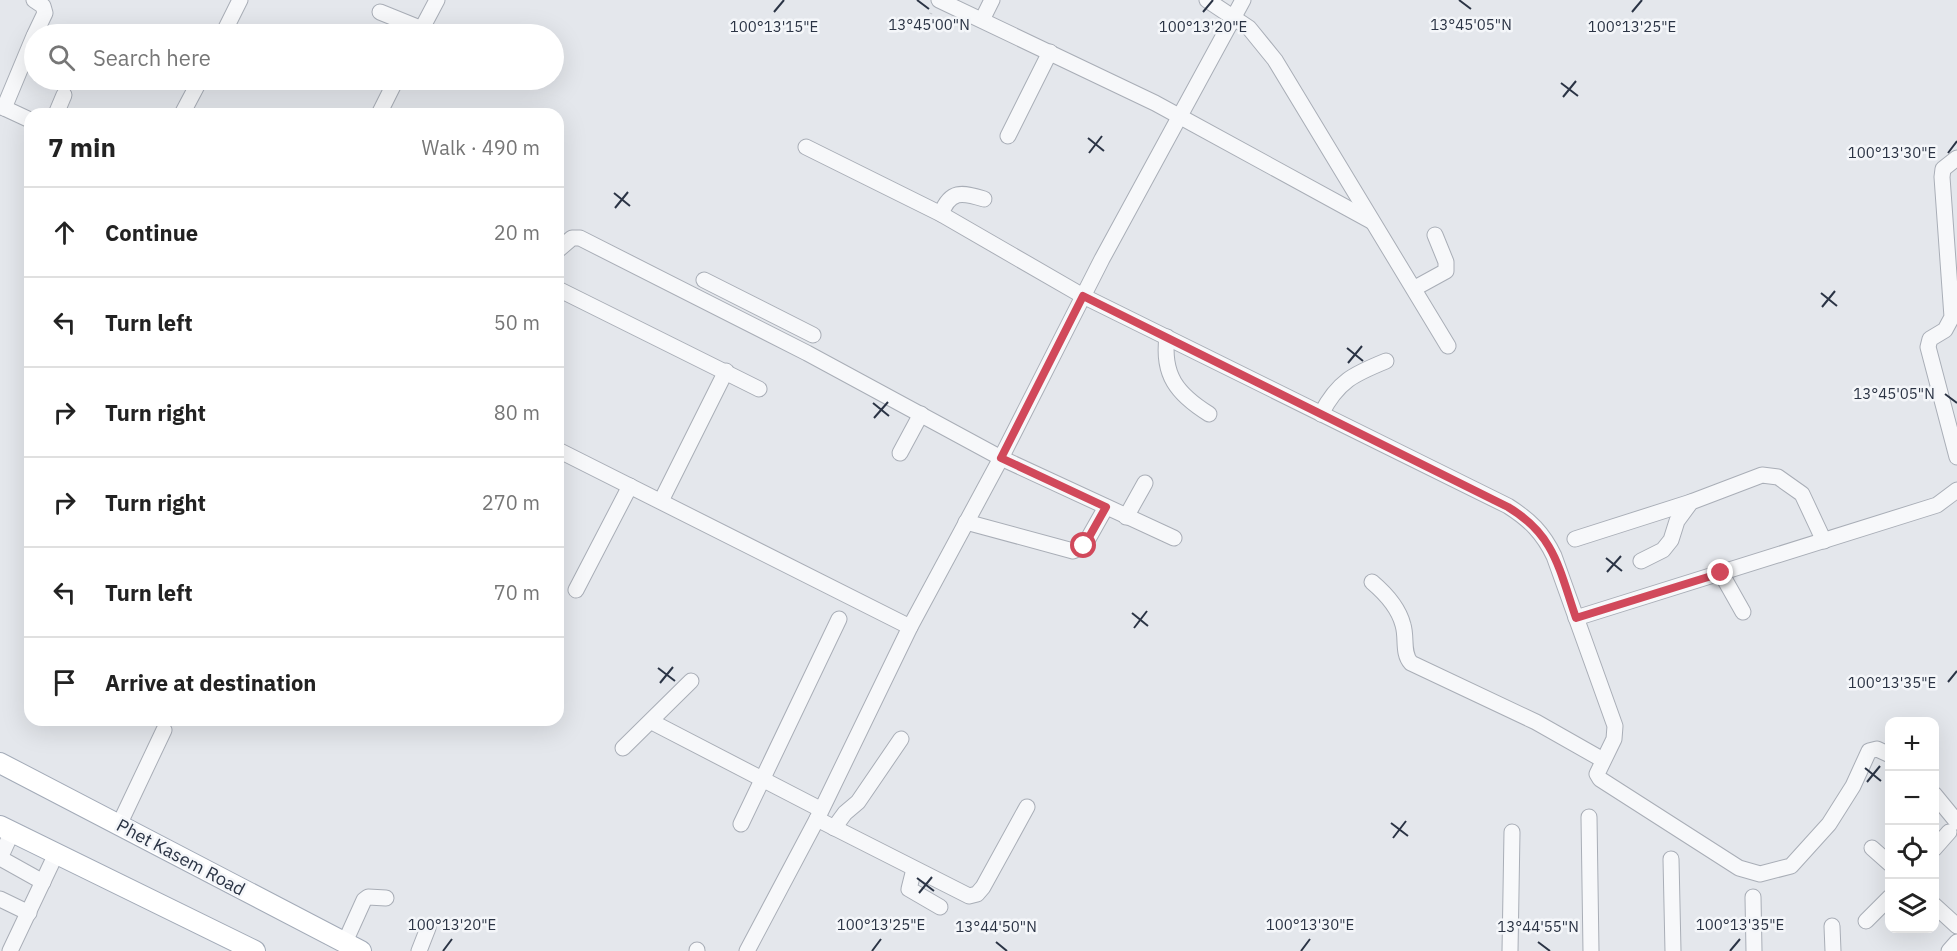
<!DOCTYPE html>
<html lang="en">
<head>
<meta charset="utf-8">
<style>
	body { margin:0; font-family:"IBM Plex Sans",sans-serif; background:#f6f6f6; color:#222 }
	.controls { position:absolute; right:18px; bottom:18px; display:grid; overflow:hidden; border-radius:12px; box-shadow:0 6px 24px #0002 }
	.controls button { width:54px; height:54px; display:grid; place-items:center; padding:0; border:0; border-bottom:2px solid #e0e0e0; background:#fff; color:#222; font:30px sans-serif }
	.stop { position:absolute; width:18px; height:18px; margin:-14px; border:4px solid #d1495b; border-radius:50%; background:#fff }
	.stop.end { background:#d1495b; border-color:#fff; box-shadow:0 2px 6px #0008 }
	.list { margin:0; padding:0; list-style:none }
	h2 { display:flex; justify-content:space-between; align-items:center; height:78px; margin:0; padding:0 24px; font-size:26px }
	h2 small { font-size:20px; font-weight:400; color:#767676 }
	.list li { display:grid; grid-template-columns:39px 1fr auto; gap:18px; align-items:center; box-sizing:border-box; height:90px; padding:0 24px; border-top:2px solid #e0e0e0 }
	.list b { display:block; font-size:22px; white-space:nowrap }
	.list em { font-size:20px; font-style:normal; color:#767676 }
	.icon { flex:none; width:33px; height:33px; fill:none; stroke:currentColor; stroke-width:2; stroke-linecap:round; stroke-linejoin:round }
	.map { position:relative; flex:none; width:1957px; height:951px; overflow:hidden }
	.search { position:absolute; background:#fff; box-shadow:0 6px 24px #0002; left:24px; top:24px; width:540px; height:66px; display:flex; align-items:center; gap:15px; box-sizing:border-box; padding:0 21px; border-radius:33px; color:#767676; font-size:22px }
	.panel { position:absolute; background:#fff; box-shadow:0 6px 24px #0002; left:24px; top:108px; width:540px; height:618px; border-radius:18px }
	.map>svg:first-child { display:block }
	.lines { fill:none; stroke-linecap:round; stroke-linejoin:round }
	.minor-casing { stroke:#a9aeb7; stroke-width:17 }
	.major-casing { stroke:#a3abb8; stroke-width:22 }
	.path { stroke:#c2c5cb; stroke-width:3; stroke-dasharray:4.5 4.5; stroke-linecap:butt }
	.minor { stroke:#f7f8fa; stroke-width:15 }
	.major { stroke:#fff; stroke-width:20 }
	.route { stroke:#d1495b; stroke-width:8 }
	.ticks { fill:none; stroke:#2b3445; stroke-width:2 }
	.labels { text-anchor:middle; dominant-baseline:central; stroke-width:5; stroke-linejoin:round; paint-order:stroke }
	.street-label { font-size:18px; fill:#2b3445; stroke:#f4f6f9 }
	.ticks-label { font-size:15px; text-anchor:middle; fill:#2b3445; stroke:#f4f6f9; stroke-width:5; stroke-linejoin:round; paint-order:stroke }
</style>
</head>
<body>
<div class="map">
<svg width="1957" height="951" viewBox="0 0 1957 951">
	<rect width="100%" height="100%" fill="#e4e7ec"/>
	<g class="lines">
		<g class="minor-casing">
			<g id="minor">
				<polyline points="34,0 43,6 45,13 35,34"/>
				<polyline points="939,0 1155,103 1371,221"/>
				<polyline points="1207,0 1249,28 1275,60 1448,346"/>
				<polyline points="380,12 422,29"/>
				<polyline points="982,20 992,0"/>
				<polyline points="223,34 240,0"/>
				<polyline points="419,34 437,0"/>
				<polyline points="0,106 30,120"/>
				<polyline points="4,108 34,36"/>
				<polyline points="56,114 64,95"/>
				<polyline points="182,114 200,80"/>
				<polyline points="379,114 396,80"/>
				<polyline points="1008,136 1050,52"/>
				<path d="M806 147 941 214 1083 296 1508 506C1530 520 1543 533 1554 556L1615 726 1614 739 1597 774 1600 779 1739 868 1760 874 1791 866 1829 824 1853 786 1869 751 1877 749 1890 755"/>
				<polyline points="1957,158 1943,169 1942,177 1952,317 1945,330 1930,339 1928,347 1957,457"/>
				<path d="M941 214C950 190 962 192 984 199"/>
				<polyline points="558,250 572,238 580,238 807,353 1001,458 1174,538"/>
				<polyline points="704,280 813,335"/>
				<polyline points="1415,288 1446,271 1446,262 1435,235"/>
				<polyline points="558,289 759,389"/>
				<path d="M1167 337C1162 375 1177 394 1209 414"/>
				<path d="M1321 414C1338 381 1354 374 1386 361"/>
				<polyline points="558,450 910,627"/>
				<polyline points="900,453 921,414"/>
				<polyline points="661,501 726,371"/>
				<polyline points="1126,517 1145,483"/>
				<polyline points="966,522 1073,551 1084,546 1106,507"/>
				<polyline points="1575,539 1691,502"/>
				<polyline points="1641,561 1663,550 1671,540 1677,521 1691,502 1762,475 1778,477 1802,494 1824,541"/>
				<polyline points="1721,573 1743,612"/>
				<path d="M1372 582C1385 593 1399 609 1403 625 1407 638 1402 653 1411 663L1536 722 1603 760"/>
				<polyline points="576,590 630,486"/>
				<polyline points="1576,618 1937,505 1957,490"/>
				<polyline points="652,722 820,809"/>
				<polyline points="623,748 691,681"/>
				<polyline points="1934,794 1957,822"/>
				<polyline points="1589,817 1591,951"/>
				<polyline points="817,819 969,896 977,894 983,887 1027,807"/>
				<polyline points="741,824 839,619"/>
				<polyline points="119,825 164,730"/>
				<polyline points="834,828 845,813 858,802 901,739"/>
				<polyline points="12,832 0,858 43,882"/>
				<polyline points="1872,848 1890,864"/>
				<polyline points="1934,849 1949,832"/>
				<polyline points="1671,859 1673,951"/>
				<polyline points="914,869 909,889 940,907"/>
				<polyline points="1753,897 1754,951"/>
				<polyline points="0,899 29,913"/>
				<polyline points="1934,905 1957,926"/>
				<polyline points="1866,921 1890,897"/>
				<polyline points="1832,926 1833,951"/>
				<polyline points="345,942 364,900 368,897 386,898"/>
				<polyline points="10,951 56,854"/>
				<polyline points="419,951 428,928"/>
				<polyline points="697,951 697,950"/>
				<polyline points="747,951 817,819 910,627 1001,458 1102,259 1243,0"/>
				<polyline points="1510,951 1512,832"/>
				<polyline points="1949,951 1957,942"/>
			</g>
		</g>
		<g class="major-casing">
			<g id="major">
				<polyline points="0,763 361,951"/>
				<polyline points="0,826 255,951"/>
			</g>
		</g>
		<polyline class="path" points="927,22 931,13"/>
		<use href="#minor" class="minor"/>
		<use href="#major" class="major"/>
	</g>
	<g class="lines">
		<path class="route" d="M1084 546 1106 507 1001 458 1083 296 1508 507C1555 535 1559 569 1576 618L1721 573"/>
	</g>
	<path class="ticks" d="M917 0 929 9M1459 0 1471 9M774 12 784 0M1203 12 1213 0M1632 12 1642 0M1561 83 1578 96M1563 97 1576 81M1088 138 1104 151M1089 153 1102 136M1948 153 1957 141M614 193 630 206M615 208 628 192M1821 293 1837 306M1822 307 1835 291M1347 348 1363 361M1348 363 1362 346M1945 394 1957 403M873 403 889 416M874 418 888 402M1606 558 1622 571M1607 572 1621 556M1132 613 1148 626M1134 628 1147 611M658 668 675 681M1948 682 1957 671M660 683 673 667M1865 768 1881 781M1867 782 1880 766M1391 823 1408 836M1393 838 1406 821M917 878 934 891M919 893 932 877M996 942 1007 951M1538 942 1550 951M443 951 452 939M872 951 881 939M1301 951 1310 939M1730 951 1740 939"/>
	<g class="labels">
		<g class="street-label">
			<text transform="translate(181 857) rotate(28)">Phet Kasem Road</text>
		</g>
	</g>
	<g class="ticks-label">
		<text x="1471" y="30">13°45'05"N</text>
		<text x="929" y="30">13°45'00"N</text>
		<text x="774" y="32">100°13'15"E</text>
		<text x="1203" y="32">100°13'20"E</text>
		<text x="1632" y="32">100°13'25"E</text>
		<text x="1892" y="158">100°13'30"E</text>
		<text x="1894" y="399">13°45'05"N</text>
		<text x="1892" y="688">100°13'35"E</text>
		<text x="452" y="930">100°13'20"E</text>
		<text x="881" y="930">100°13'25"E</text>
		<text x="1310" y="930">100°13'30"E</text>
		<text x="1740" y="930">100°13'35"E</text>
		<text x="996" y="932">13°44'50"N</text>
		<text x="1538" y="932">13°44'55"N</text>
	</g>
</svg>
<div class="controls">
<button>+</button>
<button>−</button>
<button><svg class="icon" aria-label="locate" viewBox="0 0 24 24"><circle cx="12" cy="12" r="6"/><path d="M12 2v4M12 18v4M2 12h4M18 12h4"/></svg></button>
<button><svg class="icon" aria-label="layers" viewBox="0 0 24 24"><path d="M12 4l9 5-9 5-9-5zM3 14l9 5 9-5"/></svg></button>
</div>
<div class="stop" style="left:1084px;top:546px"></div>
<div class="stop end" style="left:1721px;top:573px"></div>
<div class="search"><svg class="icon" aria-label="search" viewBox="0 0 24 24"><circle cx="10" cy="10" r="6"/><path d="M15 15l6 6"/></svg>Search here</div>
<section class="panel">
<h2>7 min<small>Walk · 490 m</small></h2>
<ul class="list">
<li><svg class="icon" aria-label="ahead" viewBox="0 0 24 24"><path d="M12 20V5M6 11l6-6 6 6"/></svg><div><b>Continue</b></div><em>20 m</em></li>
<li><svg class="icon" aria-label="left" viewBox="0 0 24 24"><path d="M17 20v-9H6M10 6l-5 5 5 5"/></svg><div><b>Turn left</b></div><em>50 m</em></li>
<li><svg class="icon" aria-label="right" viewBox="0 0 24 24"><path d="M7 20v-9h11M14 6l5 5-5 5"/></svg><div><b>Turn right</b></div><em>80 m</em></li>
<li><svg class="icon" aria-label="right" viewBox="0 0 24 24"><path d="M7 20v-9h11M14 6l5 5-5 5"/></svg><div><b>Turn right</b></div><em>270 m</em></li>
<li><svg class="icon" aria-label="left" viewBox="0 0 24 24"><path d="M17 20v-9H6M10 6l-5 5 5 5"/></svg><div><b>Turn left</b></div><em>70 m</em></li>
<li><svg class="icon" aria-label="arrive" viewBox="0 0 24 24"><path d="M6 21V4h12l-3 4 3 4H6"/></svg><div><b>Arrive at destination</b></div></li>
</ul>
</section>
</div>
</body>
</html>
